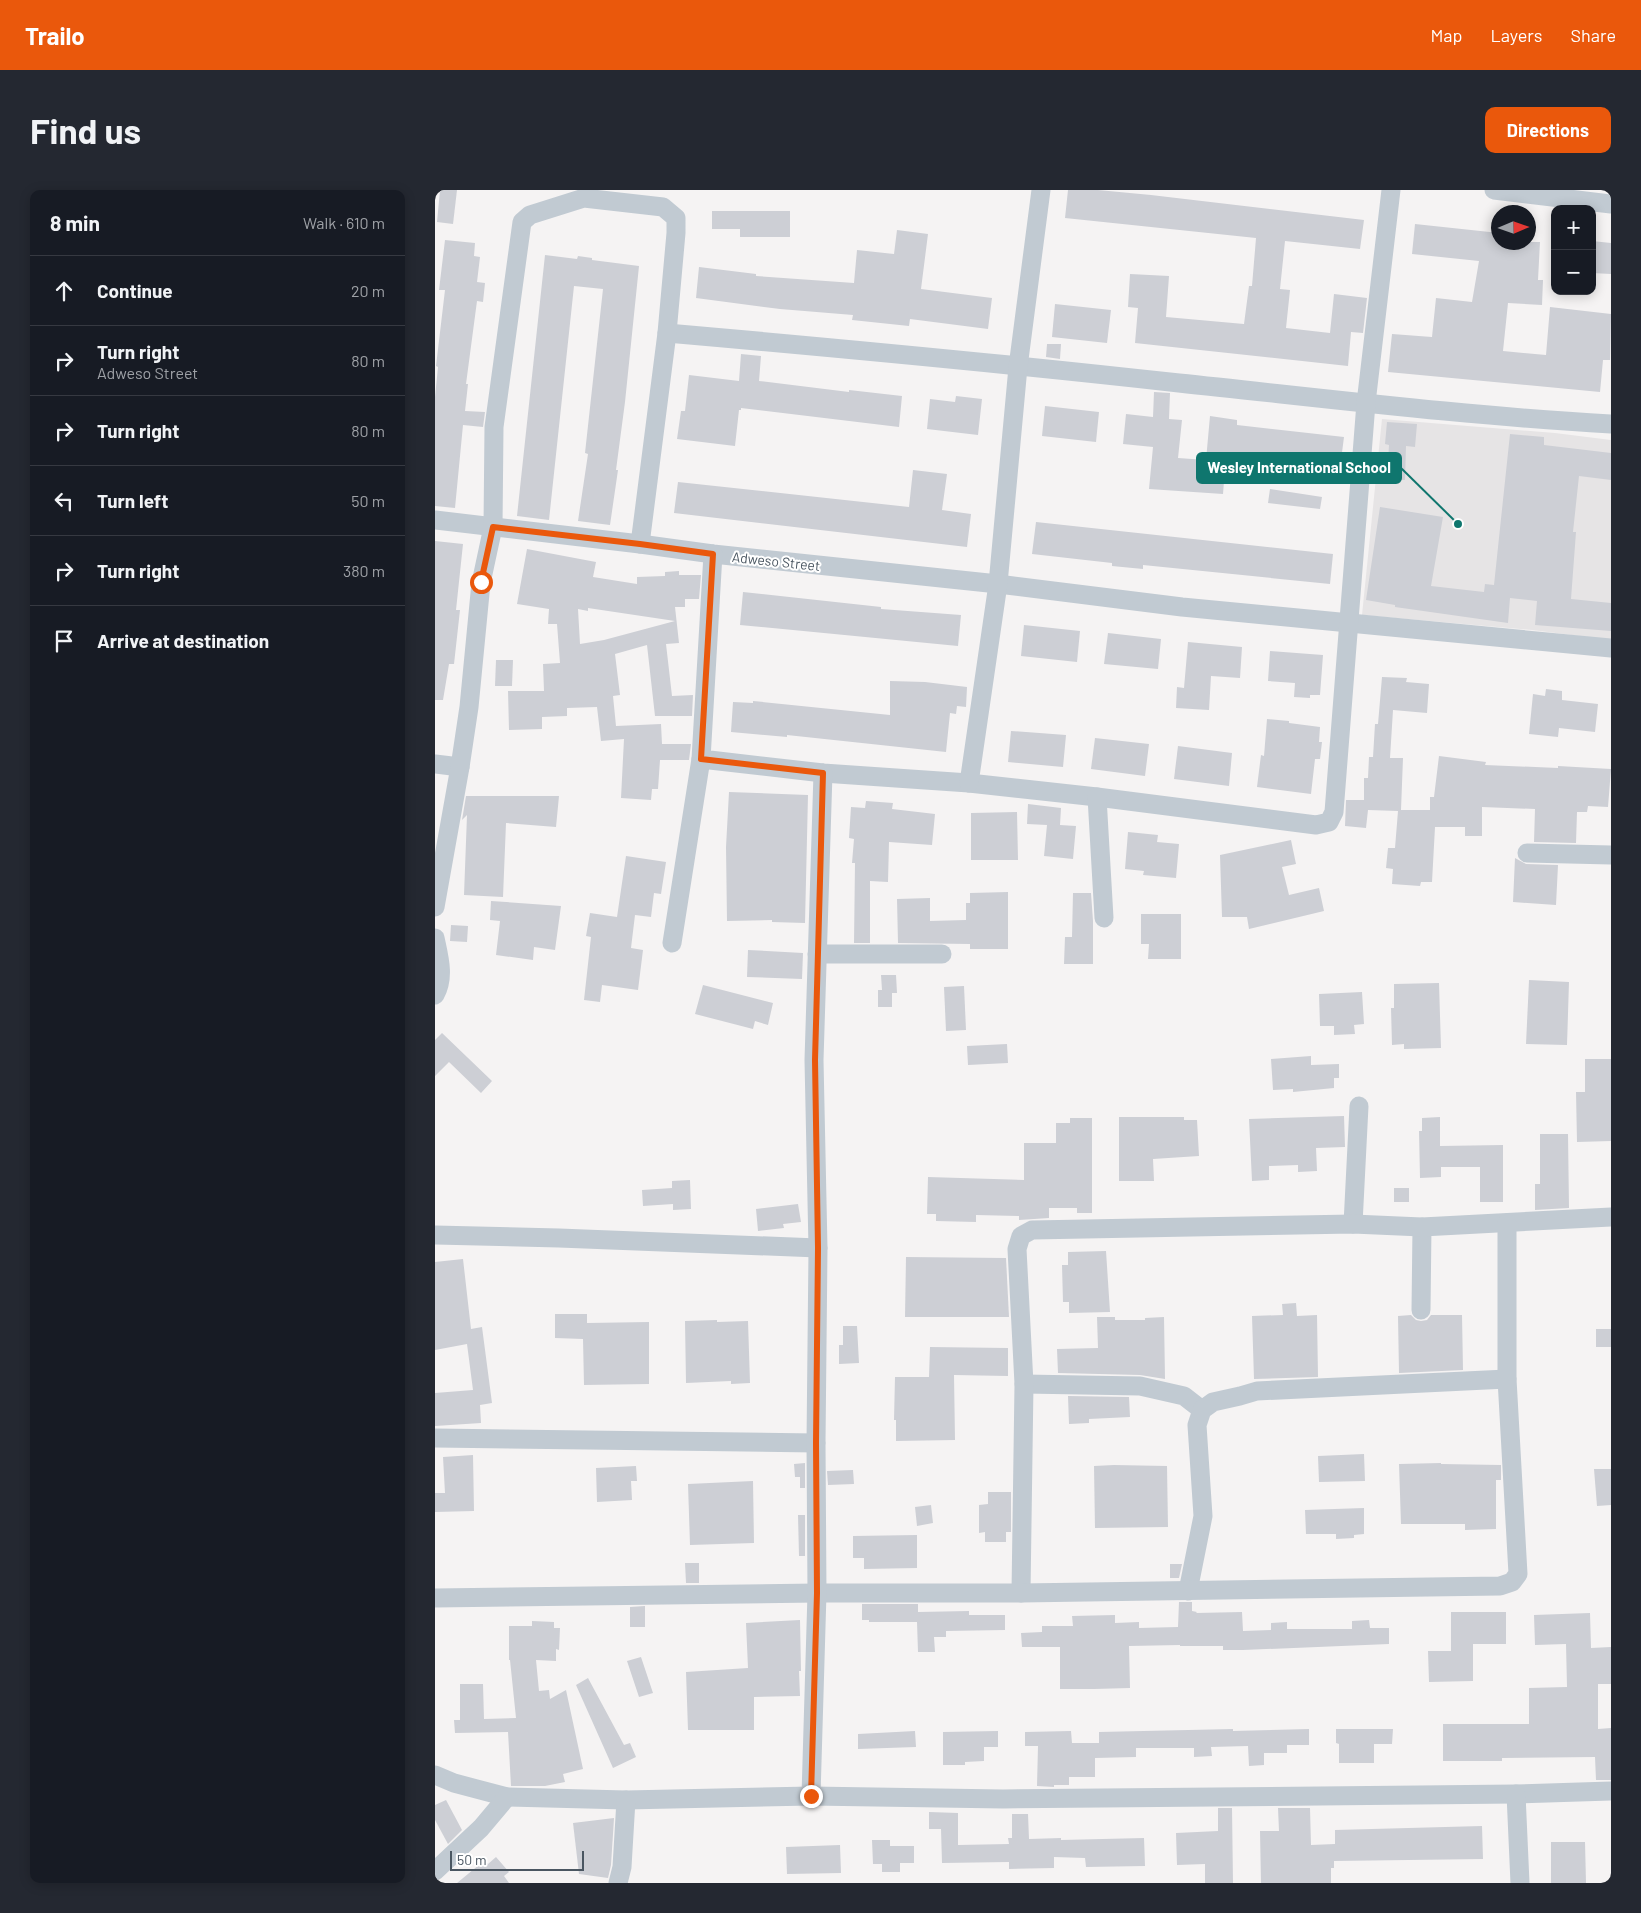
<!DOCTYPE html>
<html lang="en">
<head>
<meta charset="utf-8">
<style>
	body { margin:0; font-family:Barlow,sans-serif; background:#242831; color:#f1f3f6 }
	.controls { position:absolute; right:15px; top:15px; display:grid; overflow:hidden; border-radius:10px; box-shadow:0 2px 12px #0003 }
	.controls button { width:45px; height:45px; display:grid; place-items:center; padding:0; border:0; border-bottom:1px solid #363941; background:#171b24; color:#f1f3f6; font:25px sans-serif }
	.compass { position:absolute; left:1056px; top:15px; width:45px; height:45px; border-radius:50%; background:#171b24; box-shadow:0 2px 12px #0003; rotate:88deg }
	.scale { position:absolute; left:15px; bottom:12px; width:134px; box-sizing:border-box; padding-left:5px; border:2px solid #4a5661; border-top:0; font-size:14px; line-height:18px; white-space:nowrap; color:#4a5661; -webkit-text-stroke:4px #fff; paint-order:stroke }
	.stop { position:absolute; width:15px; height:15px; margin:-11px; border:4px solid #ea580c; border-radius:50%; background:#fff }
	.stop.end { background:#ea580c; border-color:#fff; box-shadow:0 1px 5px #0008 }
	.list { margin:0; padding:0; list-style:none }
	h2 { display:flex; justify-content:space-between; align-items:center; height:65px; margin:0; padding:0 20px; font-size:21px }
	h2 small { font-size:16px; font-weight:400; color:#9ea1a6 }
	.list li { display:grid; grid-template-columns:32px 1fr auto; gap:15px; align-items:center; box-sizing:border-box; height:70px; padding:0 20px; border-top:1px solid #363941 }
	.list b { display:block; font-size:19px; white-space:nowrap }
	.list p { margin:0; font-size:16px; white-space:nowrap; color:#9ea1a6 }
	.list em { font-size:16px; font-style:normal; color:#9ea1a6 }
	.icon { flex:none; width:28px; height:28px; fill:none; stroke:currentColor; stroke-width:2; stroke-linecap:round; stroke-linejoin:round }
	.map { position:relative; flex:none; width:1176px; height:1693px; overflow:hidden; border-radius:10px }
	header { display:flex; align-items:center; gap:30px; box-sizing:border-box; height:70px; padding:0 25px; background:#ea580c; color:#fff }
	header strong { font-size:24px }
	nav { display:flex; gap:28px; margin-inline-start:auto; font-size:18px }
	.intro { display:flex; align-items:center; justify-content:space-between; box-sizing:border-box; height:120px; padding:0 30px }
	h1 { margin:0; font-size:35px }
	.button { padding:12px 22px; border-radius:10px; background:#ea580c; color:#fff; font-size:18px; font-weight:700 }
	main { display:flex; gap:30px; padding:0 30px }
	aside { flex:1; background:#171b24; border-radius:10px; box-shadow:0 2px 12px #0003 }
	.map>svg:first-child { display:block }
	.education { fill:#e6e4e5 }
	.building { fill:#cdcfd5; fill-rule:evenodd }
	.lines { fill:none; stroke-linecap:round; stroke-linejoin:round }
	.minor { stroke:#c1cad2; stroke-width:19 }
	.route { stroke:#ea580c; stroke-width:6 }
	.labels { text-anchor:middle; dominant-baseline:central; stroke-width:4; stroke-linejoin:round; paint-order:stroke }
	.street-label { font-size:14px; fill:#4a5661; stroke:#fff }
	.leader { fill:none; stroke:#0f766e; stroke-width:2 }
	.callout-dot { fill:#0f766e; stroke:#fff; stroke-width:2 }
	.callout { fill:#0f766e; stroke:#0f766e; stroke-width:2 }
	.callout-label { font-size:15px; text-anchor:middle; font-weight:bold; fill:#fff }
</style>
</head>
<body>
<header>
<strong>Trailo</strong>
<nav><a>Map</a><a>Layers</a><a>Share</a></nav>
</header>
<div class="intro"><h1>Find us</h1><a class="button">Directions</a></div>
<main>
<aside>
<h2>8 min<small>Walk · 610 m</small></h2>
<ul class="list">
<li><svg class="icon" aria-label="ahead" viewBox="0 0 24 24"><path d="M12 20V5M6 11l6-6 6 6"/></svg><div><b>Continue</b></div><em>20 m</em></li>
<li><svg class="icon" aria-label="right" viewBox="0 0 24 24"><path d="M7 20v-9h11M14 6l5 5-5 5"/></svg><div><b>Turn right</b><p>Adweso Street</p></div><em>80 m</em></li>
<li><svg class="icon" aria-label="right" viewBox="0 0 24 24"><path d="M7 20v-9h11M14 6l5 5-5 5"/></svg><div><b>Turn right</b></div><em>80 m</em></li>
<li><svg class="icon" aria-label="left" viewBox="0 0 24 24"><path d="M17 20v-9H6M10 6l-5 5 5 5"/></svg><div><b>Turn left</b></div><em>50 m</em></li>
<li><svg class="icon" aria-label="right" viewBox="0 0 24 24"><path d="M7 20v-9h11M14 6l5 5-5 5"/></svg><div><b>Turn right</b></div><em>380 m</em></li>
<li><svg class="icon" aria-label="arrive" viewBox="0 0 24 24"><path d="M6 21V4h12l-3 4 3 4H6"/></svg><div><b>Arrive at destination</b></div></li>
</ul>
</aside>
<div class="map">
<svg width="1176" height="1693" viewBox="0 0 1176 1693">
	<rect width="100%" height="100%" fill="#f5f3f3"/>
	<polygon class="education" points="947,229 1120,243 1176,250 1176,450 1097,440 927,425"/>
	<g class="building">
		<polygon points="5,0 22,0 18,34 2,32"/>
		<polygon points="633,0 663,0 716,5 929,30 925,59 850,51 845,99 855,100 851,138 895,143 899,104 932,108 928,143 916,142 913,176 700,153 703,118 693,117 695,84 734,86 731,127 809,134 814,96 817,96 821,48 630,28"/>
		<polygon points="277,21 355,21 355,47 305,47 305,39 277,39"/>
		<polygon points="980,34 1064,43 1064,52 1105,52 1103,90 1108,90 1107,115 1073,113 1068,161 1111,165 1115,117 1176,124 1175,170 1168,170 1165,202 953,182 957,144 997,147 1001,108 1037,112 1044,71 977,64"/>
		<polygon points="462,40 493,44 486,99 557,108 553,139 475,129 474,136 417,130 418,125 345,119 261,108 264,77 321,84 321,86 419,93 422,60 459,64"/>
		<polygon points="10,50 40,53 39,66 45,67 42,92 50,93 48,112 42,111 31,194 33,194 30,221 50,222 48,237 28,235 20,318 0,316 0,207 3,177 1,176 10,100 4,100"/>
		<polygon points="1157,51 1176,53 1176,84 1157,83"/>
		<polygon points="110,65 142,69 143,66 157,68 157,70 204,76 190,212 181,280 183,280 175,335 143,331 153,264 150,263 168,99 139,96 114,330 82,326"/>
		<polygon points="620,114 676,120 672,153 617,147"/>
		<polygon points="612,154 626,154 625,169 611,167"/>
		<polygon points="306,164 326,166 324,191 414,202 414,200 467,206 464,237 306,218 306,220 304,220 300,256 242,249 246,221 250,221 254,185 304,191"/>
		<polygon points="719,202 735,203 734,229 747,230 743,268 771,270 775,226 802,230 802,235 909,247 905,278 878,275 877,285 837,283 838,270 799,265 798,267 791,266 788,304 714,299 718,257 688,254 691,224 718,227"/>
		<polygon points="521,206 547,209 543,245 492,239 495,209 520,212"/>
		<polygon points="610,216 664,222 661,252 607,246"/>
		<polygon points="952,232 982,234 980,257 971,256 970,290 952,289 954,255 950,254"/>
		<polygon points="1075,244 1109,247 1109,255 1176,263 1176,290 1144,286 1138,342 1141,342 1136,409 1176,413 1176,441 1100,435 1102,411 1075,408 1073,433 960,417 960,415 931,410 945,317 1008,327 996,396 1049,402 1050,394 1059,395"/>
		<polygon points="478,280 512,284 507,320 536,324 532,357 239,323 243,292 474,317"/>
		<polygon points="835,299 887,307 885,319 833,313"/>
		<polygon points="601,332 898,364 895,394 708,375 708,379 677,376 677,373 597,364"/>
		<polygon points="0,351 28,354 21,420 25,420 19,474 14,474 8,510 0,510"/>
		<path d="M92 359 161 372 158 387 202 394V387L230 386V382L244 381V385H266L264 409H250V417H240L244 453 231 454 237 506 258 505 257 526H220L212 455 180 464 185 505 178 506 181 536 226 534 227 554H256L254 570H225L223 599H217L216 610 186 608 189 549 166 551 162 517 132 518V526L107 527V539L74 540 73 501H109L108 474 125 473 122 434H113L114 419 82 414ZM153 418 240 431 169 450 145 454 143 419 153 421Z"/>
		<polygon points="308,402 446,417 446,419 526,425 523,456 305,435"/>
		<polygon points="589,435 645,441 642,472 586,466"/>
		<polygon points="673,443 726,449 723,479 669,474"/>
		<polygon points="753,452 807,457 805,488 776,486 774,520 741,518 742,497 749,498"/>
		<polygon points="835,461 888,465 885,505 875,505 875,508 859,507 860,493 833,491"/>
		<polygon points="61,470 78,470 77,496 60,496"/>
		<polygon points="947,487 972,488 971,492 994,494 992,523 958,520 955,568 968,568 966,620 995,620 995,607 999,607 1004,566 1051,572 1050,575 1123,578 1123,576 1176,579 1173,617 1153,616 1152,622 1142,622 1141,653 1099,652 1100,619 1047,617 1047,646 1030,646 1030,637 1000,637 997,692 986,692 985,696 957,694 958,679 951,678 953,658 960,658 963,621 933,620 931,638 910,636 911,610 929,610 929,588 933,588 934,567 938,567 940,534 943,534"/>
		<polygon points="455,491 490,492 532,497 531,517 522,516 521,524 515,523 511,562 352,545 352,547 296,542 298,512 318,513 318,511 455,525"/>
		<polygon points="1111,499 1127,501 1127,510 1163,514 1160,542 1124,538 1123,547 1094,544 1098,504 1110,506"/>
		<polygon points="832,529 854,531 854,533 885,537 884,552 887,552 885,569 880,569 876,604 822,597 826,565 829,566"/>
		<polygon points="576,541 631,545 628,577 573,572"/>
		<polygon points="660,548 714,554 710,586 656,579"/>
		<polygon points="743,556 797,563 794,596 739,589"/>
		<polygon points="294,602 373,605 370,733 337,732 337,730 292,731 291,657"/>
		<polygon points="31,606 124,606 121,637 71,633 68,707 29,705 32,625 27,630"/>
		<polygon points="431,611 458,613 457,619 500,624 497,655 454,652 453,692 435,691 435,753 419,753 420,673 417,673 419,649 414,648 416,617 430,618"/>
		<polygon points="593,614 626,618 625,635 641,636 638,669 609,666 612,635 592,634"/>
		<polygon points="582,622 583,670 536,670 536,623"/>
		<polygon points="693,642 723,645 722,652 744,654 741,688 708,685 709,681 690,679"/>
		<polygon points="856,650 861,674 847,677 854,705 884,698 889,721 814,739 812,727 787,727 785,665"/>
		<polygon points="191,666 231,672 226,704 219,703 216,727 200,725 196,758 208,760 203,800 167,795 165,812 149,810 156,747 151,746 155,723 182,727"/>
		<polygon points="1080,668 1091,674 1123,675 1121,715 1078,712"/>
		<polygon points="573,702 573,759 535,759 535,754 463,753 462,709 495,708 495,731 531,730 531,713 535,713 535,703"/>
		<polygon points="638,703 656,703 658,731 658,774 629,774 630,747 637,747"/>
		<polygon points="56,711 126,716 120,760 99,757 98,770 61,765 65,731 55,730"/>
		<polygon points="706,724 746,724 746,769 713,769 714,754 706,754"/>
		<polygon points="16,735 33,736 32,752 15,751"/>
		<polygon points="313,760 368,763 367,789 312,787"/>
		<polygon points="446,785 461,785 462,803 457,803 457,817 443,817 443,800 447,800"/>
		<polygon points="1094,790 1134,792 1132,855 1091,854"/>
		<polygon points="1004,793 1006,858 969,859 969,854 957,855 956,818 959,818 959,794"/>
		<polygon points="268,795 338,813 333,835 320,831 318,839 260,824"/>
		<polygon points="529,796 531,840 511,841 509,797"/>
		<polygon points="927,802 929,834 919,835 920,844 899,845 899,836 885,836 884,804"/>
		<polygon points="7,843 57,891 46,903 14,872 0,886 0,850"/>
		<polygon points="572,854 573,873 533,875 532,856"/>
		<polygon points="876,866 876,875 904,874 904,888 899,888 899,898 858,902 858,899 838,900 836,869"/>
		<polygon points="1150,869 1176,869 1176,951 1142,952 1141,902 1150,902"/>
		<polygon points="909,926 910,957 881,958 882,981 863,982 863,975 834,976 834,990 817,991 814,929"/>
		<polygon points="684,927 749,927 749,930 762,930 764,966 718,969 719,991 684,991"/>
		<polygon points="1005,927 1005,956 1068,955 1068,1012 1045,1012 1045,977 1006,977 1006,987 985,988 984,941 987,941 987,928"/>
		<polygon points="635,928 657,928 657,1023 642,1023 642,1018 614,1018 614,1028 584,1030 584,1026 541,1025 541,1032 501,1031 501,1024 492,1024 493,987 589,990 589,953 621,953 621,933 635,933"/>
		<polygon points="1105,944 1133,944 1134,1018 1100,1020 1100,994 1105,994"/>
		<polygon points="255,990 256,1019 238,1020 238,1014 208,1016 207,1000 237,998 237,991"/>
		<rect x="959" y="998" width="15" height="14"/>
		<polygon points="363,1014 366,1032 348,1034 349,1038 323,1041 321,1019"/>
		<polygon points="671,1061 675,1122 634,1123 634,1112 628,1112 627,1075 633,1075 633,1062"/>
		<polygon points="471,1067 571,1068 574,1127 470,1127"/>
		<polygon points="28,1069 36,1139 47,1137 57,1213 45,1215 46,1233 0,1236 0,1203 38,1200 32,1154 0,1160 0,1072"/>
		<polygon points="861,1113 862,1126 882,1125 883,1187 819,1189 817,1126 848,1125 847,1114"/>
		<polygon points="120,1124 152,1124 152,1133 214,1132 214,1194 149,1195 148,1149 120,1148"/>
		<polygon points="976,1125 981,1130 986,1131 992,1130 996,1125 1027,1125 1028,1180 964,1183 963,1126"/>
		<polygon points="662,1127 680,1127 680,1130 710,1130 710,1128 729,1127 730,1189 705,1185 623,1183 622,1159 663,1158"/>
		<polygon points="282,1130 282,1132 313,1131 315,1193 296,1194 296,1191 251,1193 250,1131"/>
		<polygon points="408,1136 422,1136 424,1173 404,1174 404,1155 408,1155"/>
		<rect x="1161" y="1139" width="15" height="18"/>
		<polygon points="495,1157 573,1158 573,1186 519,1185 520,1250 461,1251 461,1230 459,1230 460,1187 494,1187"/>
		<polygon points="633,1206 694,1207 695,1227 654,1229 654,1233 634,1234"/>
		<polygon points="929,1264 930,1291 884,1292 883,1266"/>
		<polygon points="38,1265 39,1321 0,1322 0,1303 10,1303 8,1267"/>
		<polygon points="370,1273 370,1298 365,1298 365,1287 360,1287 359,1274"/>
		<polygon points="1006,1273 1006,1274 1066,1275 1066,1290 1061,1290 1061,1339 1030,1340 1030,1334 966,1334 964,1274"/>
		<polygon points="679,1275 732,1276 733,1337 660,1338 659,1276"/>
		<polygon points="201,1276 202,1291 196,1291 197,1310 162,1312 161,1278"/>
		<polygon points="1159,1279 1176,1279 1176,1315 1162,1316"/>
		<polygon points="418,1280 419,1294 393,1295 392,1281"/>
		<polygon points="318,1291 319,1353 255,1355 253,1294"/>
		<polygon points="553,1302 576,1302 576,1342 571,1342 571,1352 550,1352 550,1342 544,1343 544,1315 553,1314"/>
		<polygon points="496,1315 498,1333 482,1336 480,1317"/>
		<polygon points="929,1318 929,1344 919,1345 919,1348 901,1349 901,1344 871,1344 870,1320"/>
		<polygon points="363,1325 370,1325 370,1366 364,1366"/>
		<polygon points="482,1345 482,1378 429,1379 429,1368 418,1368 418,1346"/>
		<polygon points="250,1373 264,1373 264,1393 251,1393"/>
		<polygon points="735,1374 747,1374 744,1388 735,1388"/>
		<polygon points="744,1412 757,1412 757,1421 762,1422 761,1423 807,1422 808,1441 836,1440 836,1433 852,1432 852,1439 917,1439 917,1431 934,1430 935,1438 954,1438 954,1454 808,1460 788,1460 788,1456 745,1456 745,1455 694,1456 695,1498 659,1499 625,1499 625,1457 587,1457 586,1443 607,1442 607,1436 638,1436 637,1426 680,1425 680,1433 704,1432 704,1438 743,1437"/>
		<polygon points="427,1414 483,1414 483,1422 534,1421 534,1425 570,1425 570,1440 511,1441 511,1447 499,1447 500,1462 483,1462 482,1432 434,1432 434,1430 427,1430"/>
		<polygon points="210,1416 210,1437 195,1437 195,1417"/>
		<polygon points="1016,1422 1071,1422 1071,1454 1038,1454 1038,1491 994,1492 993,1461 1016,1461"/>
		<polygon points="1155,1423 1156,1458 1176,1457 1176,1494 1163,1494 1163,1539 1176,1538 1176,1590 1161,1590 1160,1567 1067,1568 1067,1571 1008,1571 1008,1534 1094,1534 1094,1498 1132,1497 1131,1454 1100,1455 1099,1425"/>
		<polygon points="365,1430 366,1481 364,1481 365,1506 319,1507 319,1540 253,1540 251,1482 313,1478 311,1433"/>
		<polygon points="97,1431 119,1432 119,1438 125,1438 124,1460 121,1459 121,1471 101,1470 104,1501 114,1500 115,1509 131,1500 148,1579 128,1584 130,1592 110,1596 76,1596 73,1542 20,1543 19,1530 25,1530 25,1494 48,1494 49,1529 81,1528 75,1470 74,1470 74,1436 97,1436"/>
		<polygon points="206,1467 218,1503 204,1507 192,1471"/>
		<polygon points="153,1488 189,1555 195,1553 201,1567 178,1578 141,1495"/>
		<polygon points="798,1539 798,1541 874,1539 874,1555 852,1555 852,1563 829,1563 829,1575 814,1576 813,1556 776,1557 777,1566 759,1567 759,1558 701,1558 701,1567 660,1568 660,1587 634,1587 634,1595 619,1595 619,1597 602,1596 603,1556 590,1556 590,1542 636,1541 637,1553 664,1553 664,1542"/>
		<polygon points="901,1539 958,1539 957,1554 939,1554 939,1573 904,1573 904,1554 901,1553"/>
		<polygon points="480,1541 481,1557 423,1559 423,1544"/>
		<polygon points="563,1541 563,1557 549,1557 549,1571 530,1572 530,1575 508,1575 508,1542"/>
		<polygon points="11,1610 27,1640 13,1654 0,1630 0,1615"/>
		<polygon points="783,1618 797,1618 798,1693 770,1693 770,1674 742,1675 741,1643 783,1641"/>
		<polygon points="843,1618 875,1618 876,1655 900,1654 900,1640 1047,1636 1048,1669 899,1671 899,1678 896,1678 896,1693 826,1693 825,1641 844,1641"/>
		<polygon points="494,1622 523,1623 523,1655 574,1654 573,1648 577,1648 577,1624 593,1624 594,1649 626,1648 626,1650 709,1648 710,1676 651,1677 650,1668 619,1667 619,1678 574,1679 574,1672 507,1673 506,1639 494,1639"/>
		<polygon points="179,1628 176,1675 173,1688 144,1684 138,1633"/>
		<polygon points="437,1650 455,1650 455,1656 479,1656 479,1673 465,1673 465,1682 447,1682 447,1674 438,1674"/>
		<polygon points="1116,1652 1150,1652 1151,1693 1116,1693"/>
		<polygon points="405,1655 406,1683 352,1684 351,1657"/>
		<polygon points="61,1667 74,1682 69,1686 74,1693 22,1693 50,1670 53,1674"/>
	</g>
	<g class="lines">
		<g class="minor">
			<polyline points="1059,0 1176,14"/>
			<path d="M232 143C403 158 574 174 744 193 888 208 1032 226 1176 234"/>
			<polyline points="0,330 205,354 278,364 563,394 747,417 1176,458"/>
			<polyline points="278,364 266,569 388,583 534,593 662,607 881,635 894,632 899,622 931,213 956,0"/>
			<polyline points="0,574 25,577"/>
			<polyline points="534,593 563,394 583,177 606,0"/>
			<polyline points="662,607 669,728"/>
			<polyline points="1092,663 1176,665"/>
			<polyline points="0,717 25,577 34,517 46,393 58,337 59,237 87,32 95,25 149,8 228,17 241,28 241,43 232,143 205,354"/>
			<path d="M0 748C4 767 10 787 0 805"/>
			<polyline points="237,753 266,569"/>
			<polyline points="382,764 507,764"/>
			<polyline points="918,1034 924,916"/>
			<polyline points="0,1045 124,1048 383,1058"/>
			<polyline points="986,1120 987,1037"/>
			<polyline points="589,1194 705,1196 749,1206 767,1220"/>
			<polyline points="0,1248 381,1253"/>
			<polyline points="753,1401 768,1326 762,1235 767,1220 778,1212 805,1206 822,1201 1072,1189"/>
			<polyline points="586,1403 589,1194 582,1059 586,1046 597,1040 918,1034 987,1037 1176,1027"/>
			<polyline points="0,1408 382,1403 586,1403 1065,1396 1077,1392 1083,1384 1072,1189 1072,1033"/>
			<polyline points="0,1585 19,1593 72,1607 191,1610 376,1606 568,1609 1081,1604 1176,1601"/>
			<polyline points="1081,1604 1085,1693"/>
			<polyline points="376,1606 382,1403 381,1253 383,1058 379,870 388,583"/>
			<polyline points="0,1681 46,1638 72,1607"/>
			<polyline points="183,1693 187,1677 191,1610"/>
		</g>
	</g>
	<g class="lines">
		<polyline class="route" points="46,392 58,337 205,354 278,364 266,569 388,583 380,870 383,1058 381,1253 382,1403 376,1606"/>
	</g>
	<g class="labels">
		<g class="street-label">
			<text transform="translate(341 371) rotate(6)">Adweso Street</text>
		</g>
	</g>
	<path class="leader" d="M1023 334L966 278"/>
	<circle class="callout-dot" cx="1023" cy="334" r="5"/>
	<rect class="callout" x="762" y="263" width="204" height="30" rx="5"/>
	<g class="callout-label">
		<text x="864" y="283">Wesley International School</text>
	</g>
</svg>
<div class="controls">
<button>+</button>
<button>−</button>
</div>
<svg class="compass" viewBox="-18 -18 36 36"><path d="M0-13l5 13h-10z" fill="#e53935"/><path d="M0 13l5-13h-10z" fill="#9ea1a6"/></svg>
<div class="scale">50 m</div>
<div class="stop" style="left:46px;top:392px"></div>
<div class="stop end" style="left:376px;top:1606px"></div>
</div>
</main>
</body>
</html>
